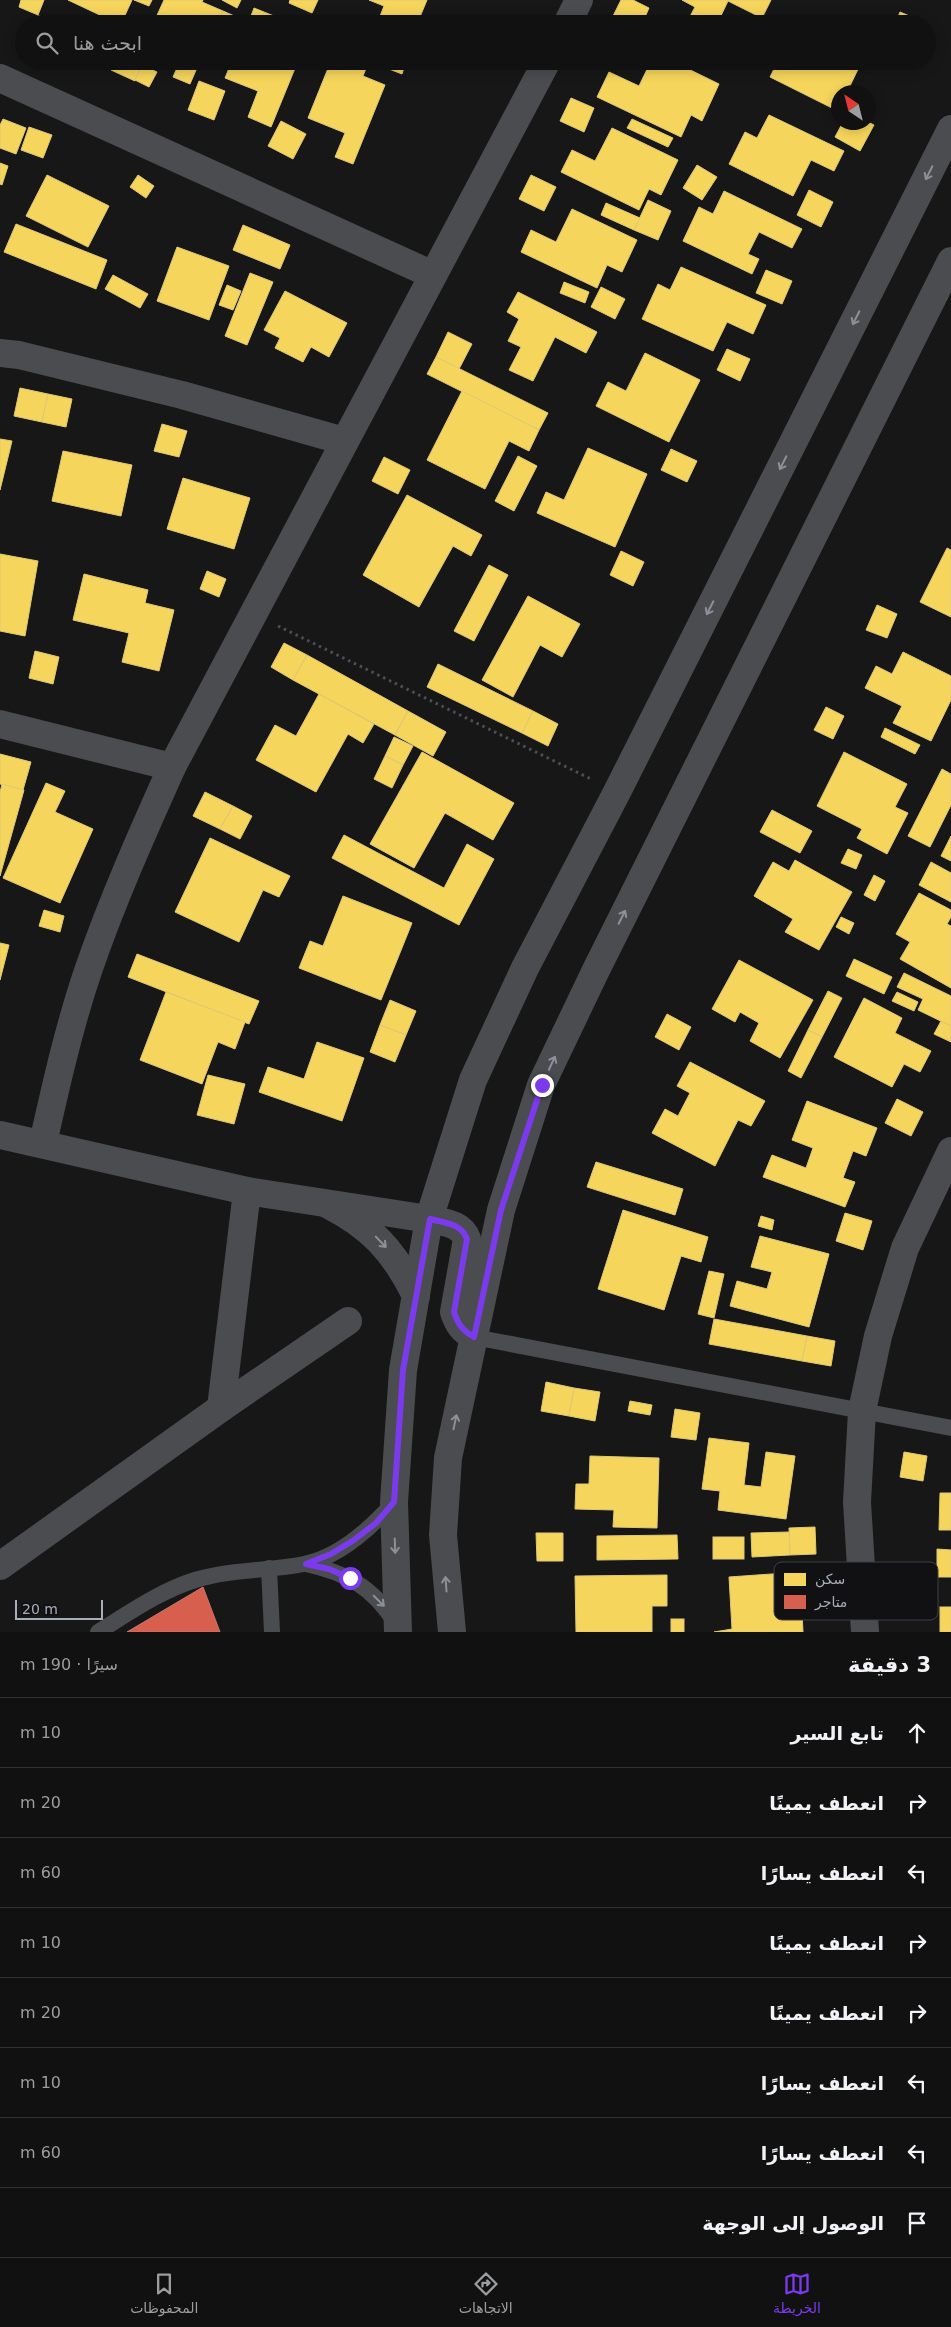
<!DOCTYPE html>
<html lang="ar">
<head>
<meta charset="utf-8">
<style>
	body { margin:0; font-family:"DejaVu Sans","Noto Sans Arabic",sans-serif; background:#1a1a1a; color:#f1f3f6; direction:rtl }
	.compass { position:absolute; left:831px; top:85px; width:45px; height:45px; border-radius:50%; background:#111; box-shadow:0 2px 12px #0003; rotate:325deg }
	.scale { position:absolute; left:15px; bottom:12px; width:88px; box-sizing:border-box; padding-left:5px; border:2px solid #a8adb8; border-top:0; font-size:14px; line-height:18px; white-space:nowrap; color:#a8adb8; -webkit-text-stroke:4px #111113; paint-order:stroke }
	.stop { position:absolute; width:15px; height:15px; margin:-11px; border:4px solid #7c3aed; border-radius:50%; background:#fff }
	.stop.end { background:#7c3aed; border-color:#fff; box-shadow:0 1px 5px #0008 }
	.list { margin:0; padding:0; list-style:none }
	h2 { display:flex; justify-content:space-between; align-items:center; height:65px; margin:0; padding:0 20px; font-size:21px }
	h2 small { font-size:16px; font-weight:400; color:#9c9d9f }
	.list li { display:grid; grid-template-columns:32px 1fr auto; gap:15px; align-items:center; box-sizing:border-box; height:70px; padding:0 20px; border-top:1px solid #303131 }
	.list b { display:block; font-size:19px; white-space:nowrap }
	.list em { font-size:16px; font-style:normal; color:#9c9d9f }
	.icon { flex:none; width:28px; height:28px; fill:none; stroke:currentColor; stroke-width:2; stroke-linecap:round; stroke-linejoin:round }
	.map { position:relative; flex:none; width:951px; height:1632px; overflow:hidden; direction:ltr }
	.search { position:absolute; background:#111; box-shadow:0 2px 12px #0003; left:15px; right:15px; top:15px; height:55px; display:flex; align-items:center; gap:12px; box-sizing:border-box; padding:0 18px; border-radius:28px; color:#9c9d9f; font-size:19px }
	.sheet { height:625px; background:#111 }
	nav { display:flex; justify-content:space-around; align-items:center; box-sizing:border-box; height:70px; border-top:1px solid #303131; background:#111; font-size:14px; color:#9c9d9f }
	nav a { display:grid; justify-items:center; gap:2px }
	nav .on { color:#7c3aed }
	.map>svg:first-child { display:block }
	.homes { fill:#f6d55c; stroke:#dfc978 }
	.shops { fill:#d6604d; stroke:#c8776d }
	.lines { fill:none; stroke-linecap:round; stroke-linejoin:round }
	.path { stroke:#4d4e52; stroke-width:3; stroke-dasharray:2.5 4; stroke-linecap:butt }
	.service { stroke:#4b4c50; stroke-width:16 }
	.minor { stroke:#4b4c50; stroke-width:28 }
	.tertiary { stroke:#4b4c50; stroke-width:28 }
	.oneway { stroke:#8c9099 }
	.route { stroke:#7c3aed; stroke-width:6 }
	.key { fill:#111113; stroke:#3e4045; stroke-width:1 }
	.key-label { font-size:14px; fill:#a8adb8 }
</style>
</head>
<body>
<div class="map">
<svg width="951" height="1632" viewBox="0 0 951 1632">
	<rect width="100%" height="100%" fill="#171717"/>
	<g class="homes">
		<polygon points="21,0 44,0 38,15 19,7"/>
		<polygon points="68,0 132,0 121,24 101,24 104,17"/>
		<polygon points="134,0 152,0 149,6"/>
		<polygon points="164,0 203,0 202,2 223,11 217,24 153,24"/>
		<polygon points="222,0 241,0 237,8"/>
		<polygon points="290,0 318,0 312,13 289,3"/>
		<polygon points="369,0 427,0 417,24 377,24 384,6"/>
		<polygon points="621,0 633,0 649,8 642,24 609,24"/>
		<polygon points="682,0 771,0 762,18 728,1 717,24 686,24 695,7"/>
		<polygon points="254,8 289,22 248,24"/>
		<polygon points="223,11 239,18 236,24 217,24"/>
		<polygon points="900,12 924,22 924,24 895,24"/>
		<polygon points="38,15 60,24 35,24"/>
		<polygon points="115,61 144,61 135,81 111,70"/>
		<polygon points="180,61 200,61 190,84 173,77"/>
		<polygon points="232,61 298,61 271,127 248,117 258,91 225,78"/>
		<polygon points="331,61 369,61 363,76 385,85 353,164 335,157 345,133 308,118"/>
		<polygon points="392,61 406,61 402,74 389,69"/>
		<polygon points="651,61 672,61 719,84 702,121 691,115 681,137 597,97 609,72 639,86"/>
		<polygon points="778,61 798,63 799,61 862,61 847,92 838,92 838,111 770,77"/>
		<polygon points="142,65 157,72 149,87 135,80"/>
		<polygon points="199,81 225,91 214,120 188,110"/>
		<polygon points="571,98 594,108 584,132 560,121"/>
		<polygon points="769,115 844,151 834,171 811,160 793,196 729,164 745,132 757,138"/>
		<polygon points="3,119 26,128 16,154 0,148 0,125"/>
		<polygon points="632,119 673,138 668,147 627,128"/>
		<polygon points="281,121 306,134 293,159 268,146"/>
		<polygon points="843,122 868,122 874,125 860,151 835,137"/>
		<polygon points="29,127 52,135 43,158 21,150"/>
		<polygon points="612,128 678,160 661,195 649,189 639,210 561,172 572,150 595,161"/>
		<polygon points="0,163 8,166 2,185 0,184"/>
		<polygon points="697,165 717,177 702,200 683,188"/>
		<polygon points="47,175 109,206 88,247 26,216"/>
		<polygon points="138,175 154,186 146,198 130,187"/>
		<polygon points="531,175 556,187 544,211 519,199"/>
		<polygon points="809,190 833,202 821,227 797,215"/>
		<polygon points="724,191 802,229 792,248 759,232 748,254 759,259 752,274 683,241 699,207 713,214"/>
		<polygon points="648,200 671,211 658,240 634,230"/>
		<polygon points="606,203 640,218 634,230 601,215"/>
		<polygon points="572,209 637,240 622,272 607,265 597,288 521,252 531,230 556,242"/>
		<polygon points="16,224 107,260 96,289 4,252"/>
		<polygon points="243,225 290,245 280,269 233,250"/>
		<polygon points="177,247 229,266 209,320 157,301"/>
		<polygon points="681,267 766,305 753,334 727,322 713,351 642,319 658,284 670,290"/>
		<polygon points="766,270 792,281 782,304 756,293"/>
		<polygon points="250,273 273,282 247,345 225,336"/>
		<polygon points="113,275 148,294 140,308 105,289"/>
		<polygon points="564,282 589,292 585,303 560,293"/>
		<polygon points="227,285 241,291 233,310 219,305"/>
		<polygon points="601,287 625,299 615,319 591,307"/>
		<polygon points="285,291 347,323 329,357 311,347 303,362 275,348 280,338 264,330"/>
		<polygon points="518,292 597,332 586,353 555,337 533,381 509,370 521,347 508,341 519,319 507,312"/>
		<polygon points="448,332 472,344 459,369 436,357"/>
		<polygon points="727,349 750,359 740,381 717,370"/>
		<polygon points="645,353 700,380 669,442 596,406 608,382 626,391"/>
		<polygon points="436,357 548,413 539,430 427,374"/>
		<polygon points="20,388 48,394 42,422 14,416"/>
		<polygon points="462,391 539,430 529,451 509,441 485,489 427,460"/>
		<polygon points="48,394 72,399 66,427 42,422"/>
		<polygon points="162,424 187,431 179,457 154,451"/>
		<polygon points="0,439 12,441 0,490"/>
		<polygon points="588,448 647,474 615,547 537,513 546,492 564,500"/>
		<polygon points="671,449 697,461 687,482 661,470"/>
		<polygon points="63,451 132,465 121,516 52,501"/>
		<polygon points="518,456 537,466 514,511 495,501"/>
		<polygon points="384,457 410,470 398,494 372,481"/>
		<polygon points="183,478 250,498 234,549 167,529"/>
		<polygon points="407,495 482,535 471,556 453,546 419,607 363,575"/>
		<polygon points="947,548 951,550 951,617 920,602"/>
		<polygon points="621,551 644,562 633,586 610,575"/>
		<polygon points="0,554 38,561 25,636 0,631"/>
		<polygon points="489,565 508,575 474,641 454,631"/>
		<polygon points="207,571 226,579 219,597 200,589"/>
		<polygon points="84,574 148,590 145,603 174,610 159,671 122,662 129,633 73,620"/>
		<polygon points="528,596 580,624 562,657 540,645 513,697 482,680"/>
		<polygon points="877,605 897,614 887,638 866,630"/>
		<polygon points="284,643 307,655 293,680 271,667"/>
		<polygon points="35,651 59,657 53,684 29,678"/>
		<polygon points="903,652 951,676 951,700 931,741 893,723 902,706 865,688 876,666 892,674"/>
		<polygon points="307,655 408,711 395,735 293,680"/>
		<polygon points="438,664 533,711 522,733 427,687"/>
		<polygon points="319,694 374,724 363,743 348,734 316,792 256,760 275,725 296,736"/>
		<polygon points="826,707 844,716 833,739 814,730"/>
		<polygon points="408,711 446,732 433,756 395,735"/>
		<polygon points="533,711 558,724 548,746 522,733"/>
		<polygon points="885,728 920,745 915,754 881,737"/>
		<polygon points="394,737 413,746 403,765 385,756"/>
		<polygon points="422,752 514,803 493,840 445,813 414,868 370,844"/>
		<polygon points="844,752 907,784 895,807 908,813 887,854 857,838 862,829 817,806"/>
		<polygon points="0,754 31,762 23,790 0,784"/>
		<polygon points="385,756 403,765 392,788 374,779"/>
		<polygon points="942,769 951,774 951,805 930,847 908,836"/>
		<polygon points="46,783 65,791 55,812 93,829 60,903 3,878"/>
		<polygon points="2,784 24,790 0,876 0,792"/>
		<polygon points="205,792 233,806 220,829 193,816"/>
		<polygon points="233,806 252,816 240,839 220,829"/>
		<polygon points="772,810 812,831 800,853 760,832"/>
		<polygon points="344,835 444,888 467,844 494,859 459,925 332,858"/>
		<polygon points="951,836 951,861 941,856"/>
		<polygon points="210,838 290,876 279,897 263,890 239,942 175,912"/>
		<polygon points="848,849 862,855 856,869 841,863"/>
		<polygon points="795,860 852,892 819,950 785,932 793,919 754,896 773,862 789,871"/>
		<polygon points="931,862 951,873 951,902 919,885"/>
		<polygon points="874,875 885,881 875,901 864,895"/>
		<polygon points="919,893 951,910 951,917 947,924 951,926 951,988 900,959 910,942 896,934"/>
		<polygon points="343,896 412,923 381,1000 299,968 310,941 323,946"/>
		<polygon points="44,910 64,916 60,932 39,926"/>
		<polygon points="841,917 854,923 849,934 836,927"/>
		<polygon points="0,943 9,945 0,980"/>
		<polygon points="137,954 259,1001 249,1024 128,977"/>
		<polygon points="854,959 892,977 884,994 846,976"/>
		<polygon points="739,960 813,1000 780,1058 750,1041 759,1023 740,1012 735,1022 712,1009"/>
		<polygon points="904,973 951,996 951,1026 918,1010 923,999 897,987"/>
		<polygon points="828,991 842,998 822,1037 808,1030"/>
		<polygon points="166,992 245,1022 235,1049 218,1042 202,1084 140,1060"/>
		<polygon points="897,992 918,1002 914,1011 892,1001"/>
		<polygon points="864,998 902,1018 895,1033 931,1051 920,1072 904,1064 892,1087 834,1057"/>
		<polygon points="390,1000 416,1011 406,1035 380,1025"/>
		<polygon points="667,1014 691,1027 679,1050 655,1037"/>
		<polygon points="941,1021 951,1026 951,1042 934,1034"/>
		<polygon points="380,1025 406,1035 395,1062 370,1052"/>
		<polygon points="808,1030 822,1037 801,1078 788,1071"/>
		<polygon points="317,1042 364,1058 342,1121 259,1092 268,1067 304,1079"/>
		<polygon points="690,1062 765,1101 751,1126 738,1120 715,1166 652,1133 665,1109 678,1116 690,1093 677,1086"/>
		<polygon points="208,1075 245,1084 234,1124 197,1115"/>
		<polygon points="897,1099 923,1112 911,1136 885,1123"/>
		<polygon points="807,1101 877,1128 866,1156 853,1151 843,1178 855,1182 845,1207 763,1177 772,1155 806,1168 813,1148 792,1140"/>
		<polygon points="596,1162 683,1189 675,1215 587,1187"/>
		<polygon points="623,1210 708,1237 701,1262 681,1256 664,1310 598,1289"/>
		<polygon points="845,1213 872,1221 863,1250 836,1241"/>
		<polygon points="761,1216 774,1220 772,1230 758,1226"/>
		<polygon points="760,1236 829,1254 809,1327 730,1306 737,1281 767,1289 772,1272 751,1267"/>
		<polygon points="709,1271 724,1274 714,1318 698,1314"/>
		<polygon points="714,1319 807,1336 802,1361 709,1344"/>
		<polygon points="807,1336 835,1341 831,1366 802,1361"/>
		<polygon points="546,1382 574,1388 569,1416 541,1411"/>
		<polygon points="574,1388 600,1392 595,1421 569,1416"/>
		<polygon points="630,1401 652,1405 650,1415 628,1411"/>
		<polygon points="675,1409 700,1413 696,1440 671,1437"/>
		<polygon points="709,1438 749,1443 744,1485 761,1487 766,1452 795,1456 786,1519 718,1510 720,1491 702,1489"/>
		<polygon points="904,1452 927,1456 923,1481 900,1477"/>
		<polygon points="590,1456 659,1458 657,1528 613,1527 614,1510 575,1509 576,1484 589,1484"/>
		<polygon points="940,1493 951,1493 951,1530 939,1530"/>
		<polygon points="815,1527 816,1554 790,1555 789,1528"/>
		<polygon points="789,1532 790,1555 752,1557 751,1533"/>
		<polygon points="536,1533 563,1533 563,1561 537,1561"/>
		<polygon points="677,1535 678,1559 597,1560 597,1536"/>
		<rect x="713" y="1537" width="31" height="22"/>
		<polygon points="937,1549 951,1550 951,1577 937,1577"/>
		<polygon points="800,1572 803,1632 714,1632 732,1629 729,1577"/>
		<polygon points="667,1575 667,1606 652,1606 652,1632 576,1632 575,1576"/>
		<rect x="940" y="1607" width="11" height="25"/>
		<rect x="671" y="1619" width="13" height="13"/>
	</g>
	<polygon class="shops" points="203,1587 220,1632 127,1632"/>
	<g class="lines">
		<polyline class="path" points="278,626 591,779"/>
		<g class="service">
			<polyline points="474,1337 951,1428"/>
			<path d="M306 1564C347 1573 373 1587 396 1624"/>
			<polyline points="269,1568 272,1632"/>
			<path d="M98 1632C129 1613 160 1591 195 1580 231 1569 269 1571 304 1564 340 1557 371 1528 394 1502"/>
		</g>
		<g class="minor">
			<polyline points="567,24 579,0"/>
			<polyline points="0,78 433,275"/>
			<polyline points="0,353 19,355 182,395 344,441"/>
			<polyline points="0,724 172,767"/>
			<polyline points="0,1135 247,1191 429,1219"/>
			<path d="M43 1143C56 1085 69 1027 88 971 112 901 142 834 172 767L547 61"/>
			<polyline points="221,1408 247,1191"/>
			<polyline points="0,1566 221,1408 348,1321"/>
			<polyline points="865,1632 857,1502 862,1411 878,1336 905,1248 951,1151"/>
		</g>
		<g class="tertiary">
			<path d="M327 1204C372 1227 394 1251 416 1296"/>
			<path d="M429 1219C445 1223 461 1223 467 1239L454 1312C458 1324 462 1330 474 1337"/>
			<polyline points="398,1632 394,1502 403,1370 429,1219 473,1080 525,968 617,792 951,129"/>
			<polyline points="452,1632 443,1535 448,1458 501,1210 541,1085 596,970 951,261"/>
		</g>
	</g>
	<defs><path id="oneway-shaft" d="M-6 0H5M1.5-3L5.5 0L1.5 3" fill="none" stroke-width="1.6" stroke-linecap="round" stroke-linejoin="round" transform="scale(1.25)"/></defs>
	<g class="oneway">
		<use href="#oneway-shaft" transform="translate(929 173) rotate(117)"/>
		<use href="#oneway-shaft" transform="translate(856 318) rotate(117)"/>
		<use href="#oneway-shaft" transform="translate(783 463) rotate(117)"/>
		<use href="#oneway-shaft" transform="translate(710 608) rotate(117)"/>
		<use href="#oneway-shaft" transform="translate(622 917) rotate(-63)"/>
		<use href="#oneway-shaft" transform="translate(552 1063) rotate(-65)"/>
		<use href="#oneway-shaft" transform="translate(381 1242) rotate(46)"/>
		<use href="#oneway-shaft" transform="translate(455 1422) rotate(-78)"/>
		<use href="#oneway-shaft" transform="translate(395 1546) rotate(88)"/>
		<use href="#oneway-shaft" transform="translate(446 1584) rotate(-94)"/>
		<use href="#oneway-shaft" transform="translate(379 1601) rotate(45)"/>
	</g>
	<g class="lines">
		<path class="route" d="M350 1578 329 1569 306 1564 331 1554 354 1540 376 1523 394 1502 403 1370 430 1219C445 1223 461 1223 467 1239L454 1312C458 1324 462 1330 474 1337L501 1210 542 1085"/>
	</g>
	<rect x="774" y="1562" width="164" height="58" rx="8" class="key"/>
	<rect x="784" y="1573" width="22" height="13" fill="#f6d55c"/>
	<rect x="784" y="1595" width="22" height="14" fill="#d6604d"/>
	<g class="key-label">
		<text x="815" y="1584">سكن</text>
		<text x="815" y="1607">متاجر</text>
	</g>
</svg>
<svg class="compass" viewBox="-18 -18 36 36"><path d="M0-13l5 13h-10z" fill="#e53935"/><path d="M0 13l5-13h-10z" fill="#9c9d9f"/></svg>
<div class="scale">20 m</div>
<div class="stop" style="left:350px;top:1578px"></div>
<div class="stop end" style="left:542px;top:1085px"></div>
<div class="search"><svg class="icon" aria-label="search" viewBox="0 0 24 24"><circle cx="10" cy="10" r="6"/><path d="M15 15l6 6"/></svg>ابحث هنا</div>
</div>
<section class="sheet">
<h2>3 دقيقة<small>سيرًا · 190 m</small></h2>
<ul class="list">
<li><svg class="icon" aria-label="ahead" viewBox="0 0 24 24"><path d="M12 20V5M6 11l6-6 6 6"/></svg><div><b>تابع السير</b></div><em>10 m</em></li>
<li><svg class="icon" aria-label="right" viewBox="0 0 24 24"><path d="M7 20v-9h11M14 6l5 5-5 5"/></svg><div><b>انعطف يمينًا</b></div><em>20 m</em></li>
<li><svg class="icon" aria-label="left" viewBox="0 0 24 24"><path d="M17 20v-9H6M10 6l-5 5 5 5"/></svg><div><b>انعطف يسارًا</b></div><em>60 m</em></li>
<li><svg class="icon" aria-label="right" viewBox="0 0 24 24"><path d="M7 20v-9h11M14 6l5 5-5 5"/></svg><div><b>انعطف يمينًا</b></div><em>10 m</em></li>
<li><svg class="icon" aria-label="right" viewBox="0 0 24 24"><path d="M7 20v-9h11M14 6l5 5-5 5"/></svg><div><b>انعطف يمينًا</b></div><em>20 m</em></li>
<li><svg class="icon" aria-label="left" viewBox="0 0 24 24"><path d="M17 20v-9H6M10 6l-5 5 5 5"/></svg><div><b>انعطف يسارًا</b></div><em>10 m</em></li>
<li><svg class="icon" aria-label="left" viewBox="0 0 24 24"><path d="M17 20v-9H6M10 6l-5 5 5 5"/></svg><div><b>انعطف يسارًا</b></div><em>60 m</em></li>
<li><svg class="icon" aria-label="arrive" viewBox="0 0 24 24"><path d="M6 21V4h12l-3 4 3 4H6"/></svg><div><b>الوصول إلى الوجهة</b></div></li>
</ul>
</section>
<nav>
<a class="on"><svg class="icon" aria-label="map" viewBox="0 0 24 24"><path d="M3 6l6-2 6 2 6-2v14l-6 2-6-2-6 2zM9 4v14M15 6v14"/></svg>الخريطة</a>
<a><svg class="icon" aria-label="directions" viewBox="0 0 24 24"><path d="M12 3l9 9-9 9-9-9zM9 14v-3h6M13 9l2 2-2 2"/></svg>الاتجاهات</a>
<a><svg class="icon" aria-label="saved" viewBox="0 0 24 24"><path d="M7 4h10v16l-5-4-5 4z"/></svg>المحفوظات</a>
</nav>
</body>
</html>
